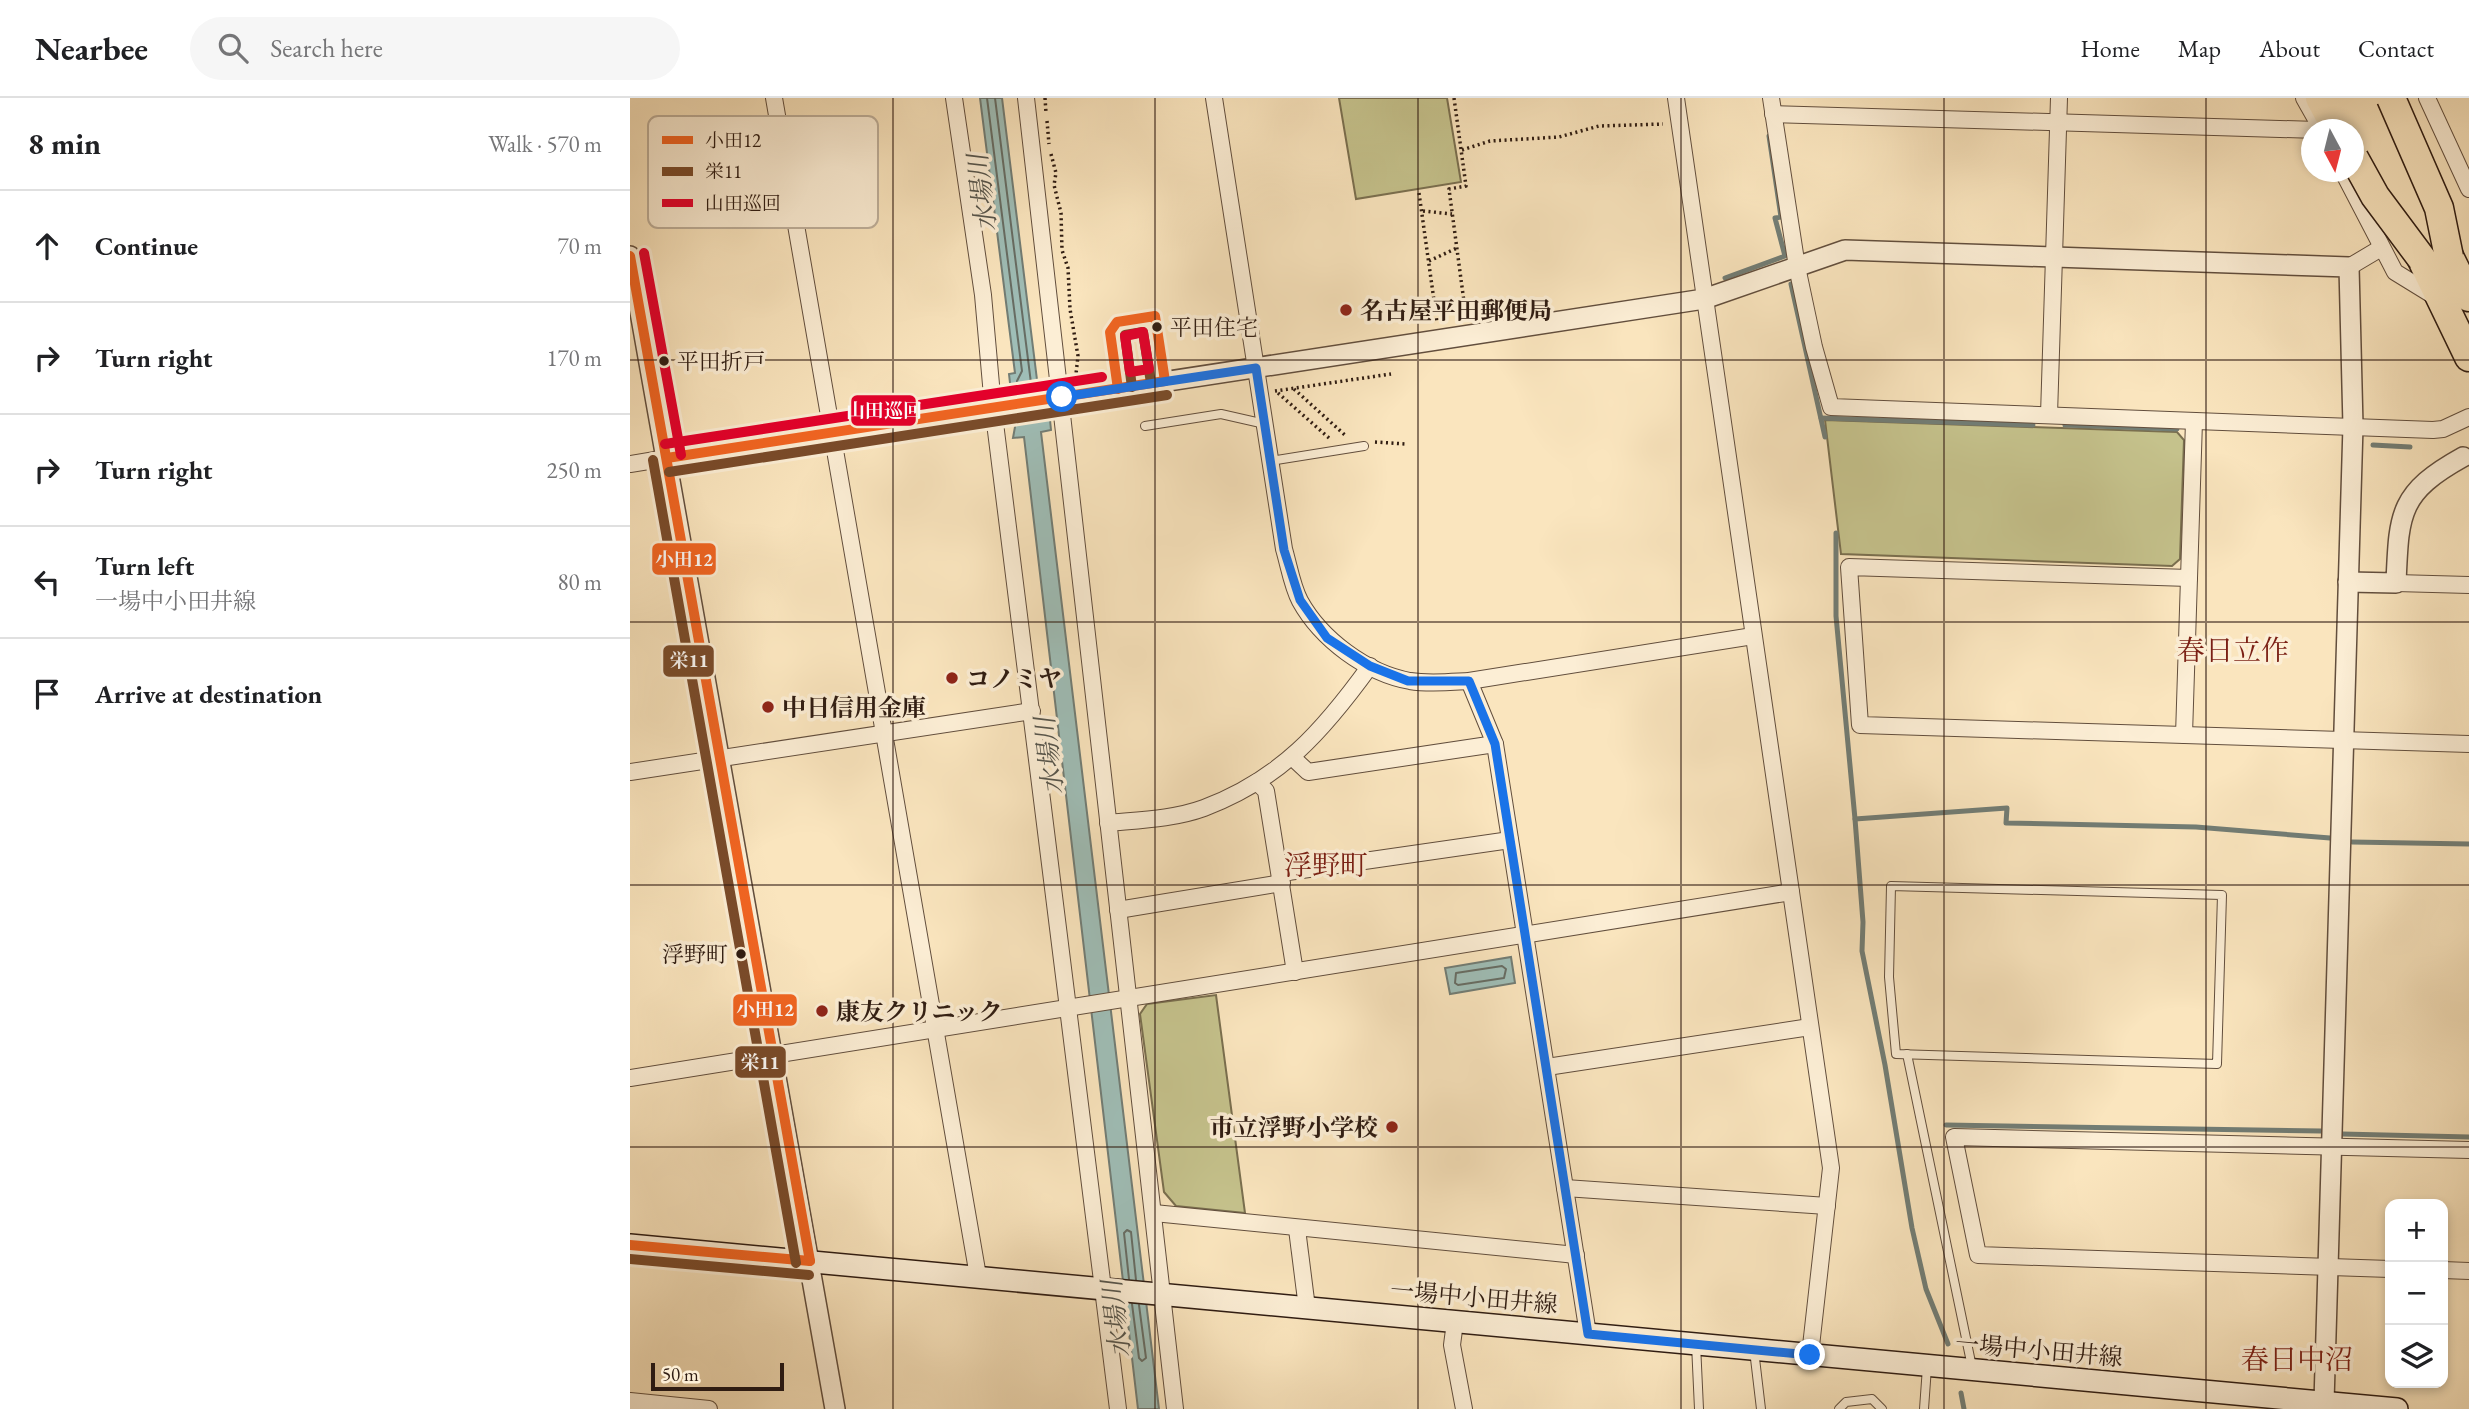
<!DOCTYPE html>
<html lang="en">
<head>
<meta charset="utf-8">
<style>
	body { margin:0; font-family:"EB Garamond","Noto Serif JP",serif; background:#f6f6f6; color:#202124 }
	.controls { position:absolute; right:21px; bottom:21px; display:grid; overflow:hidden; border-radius:14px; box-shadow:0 4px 10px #0003 }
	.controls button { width:63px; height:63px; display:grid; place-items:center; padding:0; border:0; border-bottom:2px solid #e0e0e0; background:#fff; color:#202124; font:35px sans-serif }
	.compass { position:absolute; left:1671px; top:21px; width:63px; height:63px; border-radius:50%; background:#fff; box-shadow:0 4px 10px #0003; rotate:173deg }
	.scale { position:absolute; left:21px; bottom:18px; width:133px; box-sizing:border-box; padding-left:7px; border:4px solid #2f1c12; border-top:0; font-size:19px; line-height:24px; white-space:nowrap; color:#2f1c12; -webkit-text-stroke:5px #fceed5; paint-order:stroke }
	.stop { position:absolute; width:21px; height:21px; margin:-16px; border:5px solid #1a73e8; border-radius:50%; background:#fff }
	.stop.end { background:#1a73e8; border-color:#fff; box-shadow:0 2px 7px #0008 }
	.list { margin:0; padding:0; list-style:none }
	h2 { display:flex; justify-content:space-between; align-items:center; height:91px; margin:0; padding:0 28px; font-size:30px }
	h2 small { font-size:23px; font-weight:400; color:#757577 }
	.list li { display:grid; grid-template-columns:46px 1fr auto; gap:21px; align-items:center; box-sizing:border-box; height:112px; padding:0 28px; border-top:2px solid #e0e0e0 }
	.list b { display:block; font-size:26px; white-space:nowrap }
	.list p { margin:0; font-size:23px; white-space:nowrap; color:#757577 }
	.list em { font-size:23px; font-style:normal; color:#757577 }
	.icon { flex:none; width:38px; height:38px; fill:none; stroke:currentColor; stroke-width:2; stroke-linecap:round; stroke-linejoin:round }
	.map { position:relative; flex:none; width:1839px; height:1311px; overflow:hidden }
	header { display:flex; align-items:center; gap:42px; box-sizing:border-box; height:98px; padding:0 35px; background:#fff; border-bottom:2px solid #e0e0e0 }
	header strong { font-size:33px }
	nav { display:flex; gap:38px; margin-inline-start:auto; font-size:24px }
	.search { width:490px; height:63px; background:#f6f6f6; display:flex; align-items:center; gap:18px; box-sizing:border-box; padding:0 24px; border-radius:38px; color:#757577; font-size:26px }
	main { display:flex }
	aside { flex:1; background:#fff }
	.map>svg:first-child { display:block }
	.green { fill:#c5c28c; stroke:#7a6f4f; stroke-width:2 }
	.water { fill:#9fbeb7; stroke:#727d75; stroke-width:2 }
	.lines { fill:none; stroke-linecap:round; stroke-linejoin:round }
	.shore { stroke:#676d64; stroke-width:2 }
	.stream { stroke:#727d75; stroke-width:5 }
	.service-casing { stroke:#624e3d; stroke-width:10 }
	.minor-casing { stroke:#624e3d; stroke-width:18 }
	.tertiary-casing { stroke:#624e3d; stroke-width:22 }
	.secondary-casing { stroke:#2f1c12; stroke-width:24 }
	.motorway-casing { stroke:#2f1c12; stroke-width:31 }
	.path { stroke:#2f1c12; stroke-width:3.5; stroke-dasharray:2 3.5; stroke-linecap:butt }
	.service { stroke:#fceed5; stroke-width:8 }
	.minor { stroke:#fceed5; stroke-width:16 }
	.tertiary { stroke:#fceed5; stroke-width:19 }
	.secondary { stroke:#fceed5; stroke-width:21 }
	.motorway { stroke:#fae5be; stroke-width:28 }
	.motorway-bridge-casing { stroke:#2f1c12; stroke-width:31; stroke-linecap:butt }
	.motorway-bridge { stroke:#fae5be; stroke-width:28 }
	.bus-1-casing { stroke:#fceed5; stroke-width:16 }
	.bus-2-casing { stroke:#fceed5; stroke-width:16 }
	.bus-3-casing { stroke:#fceed5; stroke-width:16 }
	.bus-1 { stroke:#f26522; stroke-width:10 }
	.bus-2 { stroke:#7a4b2a; stroke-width:10 }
	.bus-3 { stroke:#e4002b; stroke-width:10 }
	.route { stroke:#1a73e8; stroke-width:9 }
	.grid { fill:none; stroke:#2f1c12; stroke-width:2; stroke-opacity:0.55 }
	.poi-dot { fill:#8f2418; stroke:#fceed5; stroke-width:2.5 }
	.bus-dot { fill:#2f1c12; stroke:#fceed5; stroke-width:2.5 }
	.labels { text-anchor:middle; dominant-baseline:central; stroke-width:7; stroke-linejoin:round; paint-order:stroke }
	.bus-label { font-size:22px; fill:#2f1c12; stroke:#fceed5; text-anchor:start }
	.poi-label { font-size:24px; font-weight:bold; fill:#2f1c12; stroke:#fceed5; text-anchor:start }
	.street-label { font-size:24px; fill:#2f1c12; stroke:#fceed5 }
	.water-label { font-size:26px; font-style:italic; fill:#56554c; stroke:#fceed5 }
	.quarter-label { font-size:28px; fill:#7a1f14; stroke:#fceed5 }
	.key { fill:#fceed5; stroke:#beaf9a; stroke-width:2 }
	.key-label { font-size:19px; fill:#2f1c12 }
	.line-badge { stroke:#fceed5; stroke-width:2.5 }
	.badge-label { font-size:19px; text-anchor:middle; font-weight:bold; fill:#fff }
</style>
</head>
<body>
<header>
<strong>Nearbee</strong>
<div class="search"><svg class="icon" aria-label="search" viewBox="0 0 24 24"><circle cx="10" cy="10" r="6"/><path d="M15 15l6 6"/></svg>Search here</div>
<nav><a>Home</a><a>Map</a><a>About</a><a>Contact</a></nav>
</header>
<main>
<aside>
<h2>8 min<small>Walk · 570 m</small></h2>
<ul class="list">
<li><svg class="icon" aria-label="ahead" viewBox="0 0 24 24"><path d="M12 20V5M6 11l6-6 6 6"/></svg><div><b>Continue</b></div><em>70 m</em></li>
<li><svg class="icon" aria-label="right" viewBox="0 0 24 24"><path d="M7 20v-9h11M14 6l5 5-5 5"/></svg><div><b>Turn right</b></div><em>170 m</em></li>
<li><svg class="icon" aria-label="right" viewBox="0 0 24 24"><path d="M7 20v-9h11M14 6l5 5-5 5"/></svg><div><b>Turn right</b></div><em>250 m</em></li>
<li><svg class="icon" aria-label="left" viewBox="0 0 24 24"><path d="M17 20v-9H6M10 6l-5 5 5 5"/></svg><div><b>Turn left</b><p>一場中小田井線</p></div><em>80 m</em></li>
<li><svg class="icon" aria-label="arrive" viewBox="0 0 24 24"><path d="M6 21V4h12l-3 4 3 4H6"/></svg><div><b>Arrive at destination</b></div></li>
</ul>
</aside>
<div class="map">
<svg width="1839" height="1311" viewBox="0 0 1839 1311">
	<rect width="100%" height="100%" fill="#fae5be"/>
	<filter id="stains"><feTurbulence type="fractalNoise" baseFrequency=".00286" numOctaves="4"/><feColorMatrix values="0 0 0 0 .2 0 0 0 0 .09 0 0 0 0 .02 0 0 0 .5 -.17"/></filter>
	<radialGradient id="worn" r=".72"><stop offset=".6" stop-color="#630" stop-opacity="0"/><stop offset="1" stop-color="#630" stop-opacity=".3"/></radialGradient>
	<g class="green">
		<polygon points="709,0 817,0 831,84 726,101"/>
		<polygon points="1195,322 1547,334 1554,342 1550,461 1542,468 1211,456"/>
		<polygon points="586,897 615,1115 546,1108 534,1094 510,916 517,906"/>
	</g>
	<g class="water">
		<polygon points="350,0 372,0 412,322 420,322 421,332 411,334 529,1311 508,1311 394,339 383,340 385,329 379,276 385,275"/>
		<polygon points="881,859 885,885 820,896 815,870"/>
	</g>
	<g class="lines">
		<g class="shore">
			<polyline points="357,0 392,273 387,283 389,295"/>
			<polyline points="365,0 402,293"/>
			<polygon points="872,868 876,871 874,880 828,887 825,885 826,875"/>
			<polyline points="499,1181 494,1135 497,1132 501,1134 506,1182"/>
			<polyline points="502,1206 509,1260 512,1263 516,1260 509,1207"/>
		</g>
		<g class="stream">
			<polyline points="1095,180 1155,158 1145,120 1151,119 1139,38"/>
			<polyline points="1161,186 1195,339"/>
			<polyline points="1191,320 1403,327"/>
			<polyline points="1435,327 1547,331"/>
			<polyline points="1743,347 1780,349"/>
			<polyline points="1206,435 1206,518 1225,721 1233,824 1232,853 1255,967 1282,1130 1296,1191 1318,1246"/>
			<polyline points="1225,721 1377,710 1376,725 1566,729 1700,740"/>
			<polyline points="1722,744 1839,746"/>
			<polyline points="1316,1027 1691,1033"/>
			<polyline points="1712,1036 1839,1039"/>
			<polyline points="1331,1295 1334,1311"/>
		</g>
		<g class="service-casing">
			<g id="service">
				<polyline points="488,291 480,234 487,224 525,218 535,282"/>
				<polyline points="515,328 591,316 635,326"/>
				<polyline points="640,363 734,348"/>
				<polygon points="1261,788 1592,797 1587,966 1266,956 1259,879"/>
				<polyline points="1277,956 1342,1269"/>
				<polyline points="1066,1246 1069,1311"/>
				<polyline points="1124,1252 1131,1311"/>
				<polyline points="1209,1311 1216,1304 1242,1301 1252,1311"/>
				<polyline points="1294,1311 1297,1269"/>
			</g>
		</g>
		<g class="minor-casing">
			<g id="minor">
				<polyline points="144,0 348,1178"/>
				<polyline points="324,0 353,197 363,309 488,1311"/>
				<polyline points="396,0 545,1311"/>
				<path d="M584 0 654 451C659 468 662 488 670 503 691 541 736 575 780 583 799 586 819 584 839 583L1123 538"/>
				<polyline points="1046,0 1201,1070 1180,1257"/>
				<polyline points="1141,0 1167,169 1184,249 1201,309 1803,332 1813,331 1839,319"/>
				<polyline points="1674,0 1687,23"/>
				<polyline points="1797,0 1839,91"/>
				<polyline points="1143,16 1687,32"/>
				<polyline points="1713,74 1765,174 1804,198"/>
				<polyline points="1719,169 1751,150"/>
				<polyline points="1419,317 1429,0"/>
				<polyline points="0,366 37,360"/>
				<polyline points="1559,480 1219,469 1230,627 1839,646"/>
				<polyline points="1766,485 1839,487"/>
				<polyline points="839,583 865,646 958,1236"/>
				<polyline points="1554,637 1564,323"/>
				<polyline points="663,660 678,674 865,646"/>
				<polyline points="0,674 402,613"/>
				<polyline points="627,684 636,693 665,874"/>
				<path d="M478 725C510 722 544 721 574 710 651 681 693 633 740 568"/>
				<polyline points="651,775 880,742"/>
				<polyline points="488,812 652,785"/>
				<polyline points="917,969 1180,929"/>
				<polyline points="0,980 1161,794"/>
				<polyline points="935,1090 1197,1108"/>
				<polyline points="524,1115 946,1157"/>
				<polyline points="667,1131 677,1210"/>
				<polyline points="1760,1171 1348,1157 1324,1039 1839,1052"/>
				<polyline points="1813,1172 1839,1173"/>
				<polyline points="825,1224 822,1247 834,1311"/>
				<polyline points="0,1303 79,1311"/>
			</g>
		</g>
		<g class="tertiary-casing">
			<g id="tertiary">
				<polyline points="0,158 205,1311"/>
				<polyline points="37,360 1074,201 1215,152 1719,169 1723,328 1694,1304"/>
				<path d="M1718 484 1766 485C1769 416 1768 395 1833 359"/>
			</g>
		</g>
		<g class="secondary-casing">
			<polyline id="secondary" points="0,1147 1767,1311"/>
		</g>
		<g class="motorway-casing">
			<g id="motorway">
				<polyline points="1690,0 1707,32"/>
				<polyline points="1714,0 1839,259"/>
				<polyline points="1741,0 1839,199"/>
			</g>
		</g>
		<g class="path">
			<polyline points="415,0 416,15"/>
			<polyline points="824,0 836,88 819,91 836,219"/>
			<polyline points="417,23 419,46"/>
			<polyline points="832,52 860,43 929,39 969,28 1033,26"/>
			<polyline points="421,56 426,75 424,87 431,115 432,152 438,170 440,211 448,258 446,276"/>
			<polyline points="789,95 807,224"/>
			<polyline points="793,113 822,116"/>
			<polyline points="799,163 827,150"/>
			<polyline points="664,291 716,338"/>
			<polyline points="645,293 761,276"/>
			<polyline points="648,295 699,340"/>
			<polyline points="745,344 775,346"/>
		</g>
		<use href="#service" class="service"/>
		<use href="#minor" class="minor"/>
		<use href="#tertiary" class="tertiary"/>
		<use href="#secondary" class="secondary"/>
		<use href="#motorway" class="motorway"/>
		<g class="motorway-bridge-casing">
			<g id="motorway-bridge">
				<polyline points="1761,0 1809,110 1819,159"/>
				<polyline points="1724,60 1745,98 1792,161"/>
			</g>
		</g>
		<use href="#motorway-bridge" class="motorway-bridge"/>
		<g class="bus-1-casing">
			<g id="bus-1">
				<polyline points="0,158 180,1163"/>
				<polyline points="488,291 480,234 487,224 525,218 535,283"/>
				<polyline points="37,360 535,283"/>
				<polyline points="0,1147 180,1163"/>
			</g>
		</g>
		<g class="bus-2-casing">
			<g id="bus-2">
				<polyline points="502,289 495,237 513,234 521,285"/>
				<polyline points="23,362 166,1165"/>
				<polyline points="39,374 537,297"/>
				<polyline points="0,1161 179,1177"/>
			</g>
		</g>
		<g class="bus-3-casing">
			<g id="bus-3">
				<polyline points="14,155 51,357"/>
				<polygon points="513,234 519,271 500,274 495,238"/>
				<polyline points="35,346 472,279"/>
			</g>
		</g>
		<use href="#bus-1" class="bus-1"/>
		<use href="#bus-2" class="bus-2"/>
		<use href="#bus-3" class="bus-3"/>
	</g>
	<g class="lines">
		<polyline class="route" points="432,299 626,270 654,452 670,502 697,540 740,568 778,583 839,583 865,646 958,1236 1180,1257"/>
	</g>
	<path class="grid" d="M263 0V1311M525 0V1311M788 0V1311M1051 0V1311M1314 0V1311M1576 0V1311M0 262H1839M0 524H1839M0 787H1839M0 1049H1839"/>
	<g class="poi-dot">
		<circle cx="716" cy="212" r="7"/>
		<circle cx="322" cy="580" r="7"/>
		<circle cx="138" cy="609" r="7"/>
		<circle cx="192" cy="913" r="7"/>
		<circle cx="762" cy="1029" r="7"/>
	</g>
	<g class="bus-dot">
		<circle cx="527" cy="229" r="6"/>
		<circle cx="34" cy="263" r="6"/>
		<circle cx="111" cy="856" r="6"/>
	</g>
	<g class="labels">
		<g class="bus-label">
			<text x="540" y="229">平田住宅</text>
			<text x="47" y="263">平田折戸</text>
			<text x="98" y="856" text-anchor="end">浮野町</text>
		</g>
		<g class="poi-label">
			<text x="730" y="212">名古屋平田郵便局</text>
			<text x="336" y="580">コノミヤ</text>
			<text x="152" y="609">中日信用金庫</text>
			<text x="206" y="913">康友クリニック</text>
			<text x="748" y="1029" text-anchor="end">市立浮野小学校</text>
		</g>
		<g class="street-label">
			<text transform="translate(844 1199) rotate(5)">一場中小田井線</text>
			<text transform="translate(1409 1252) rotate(5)">一場中小田井線</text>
		</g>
		<g class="water-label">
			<text transform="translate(352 95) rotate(-97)">水場川</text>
			<text transform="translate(419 658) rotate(-97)">水場川</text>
			<text transform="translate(486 1221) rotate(-97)">水場川</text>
		</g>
		<g class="quarter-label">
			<text x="1603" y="552">春日立作</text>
			<text x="696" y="767">浮野町</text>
			<text x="1667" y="1261">春日中沼</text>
		</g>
	</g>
	<rect x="18" y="18" width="230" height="112" rx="10" class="key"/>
	<rect x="32" y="38" width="31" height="8" fill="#f26522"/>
	<rect x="32" y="69" width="31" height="9" fill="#7a4b2a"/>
	<rect x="32" y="101" width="31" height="8" fill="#e4002b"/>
	<g class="key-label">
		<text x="75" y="49">小田12</text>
		<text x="75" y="80">栄11</text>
		<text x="75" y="112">山田巡回</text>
	</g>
	<g class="line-badge">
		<rect x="220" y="296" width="67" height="33" rx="7" fill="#e4002b"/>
		<rect x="21" y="444" width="66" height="34" rx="7" fill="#f26522"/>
		<rect x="32" y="546" width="53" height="34" rx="7" fill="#7a4b2a"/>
		<rect x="102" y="895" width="66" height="34" rx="7" fill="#f26522"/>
		<rect x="104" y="947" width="53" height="34" rx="7" fill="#7a4b2a"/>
	</g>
	<g class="badge-label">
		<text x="254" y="319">山田巡回</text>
		<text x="54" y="468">小田12</text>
		<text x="59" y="569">栄11</text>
		<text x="135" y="918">小田12</text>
		<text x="130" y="971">栄11</text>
	</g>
	<rect width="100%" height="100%" filter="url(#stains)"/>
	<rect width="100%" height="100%" fill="url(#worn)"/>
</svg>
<div class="controls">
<button>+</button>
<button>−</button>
<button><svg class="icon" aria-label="layers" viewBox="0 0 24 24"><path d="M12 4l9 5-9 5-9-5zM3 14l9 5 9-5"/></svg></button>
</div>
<svg class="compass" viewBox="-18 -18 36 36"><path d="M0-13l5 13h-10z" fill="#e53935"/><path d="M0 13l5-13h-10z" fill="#757577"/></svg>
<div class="scale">50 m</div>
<div class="stop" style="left:432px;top:299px"></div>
<div class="stop end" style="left:1180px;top:1257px"></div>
</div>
</main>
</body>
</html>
